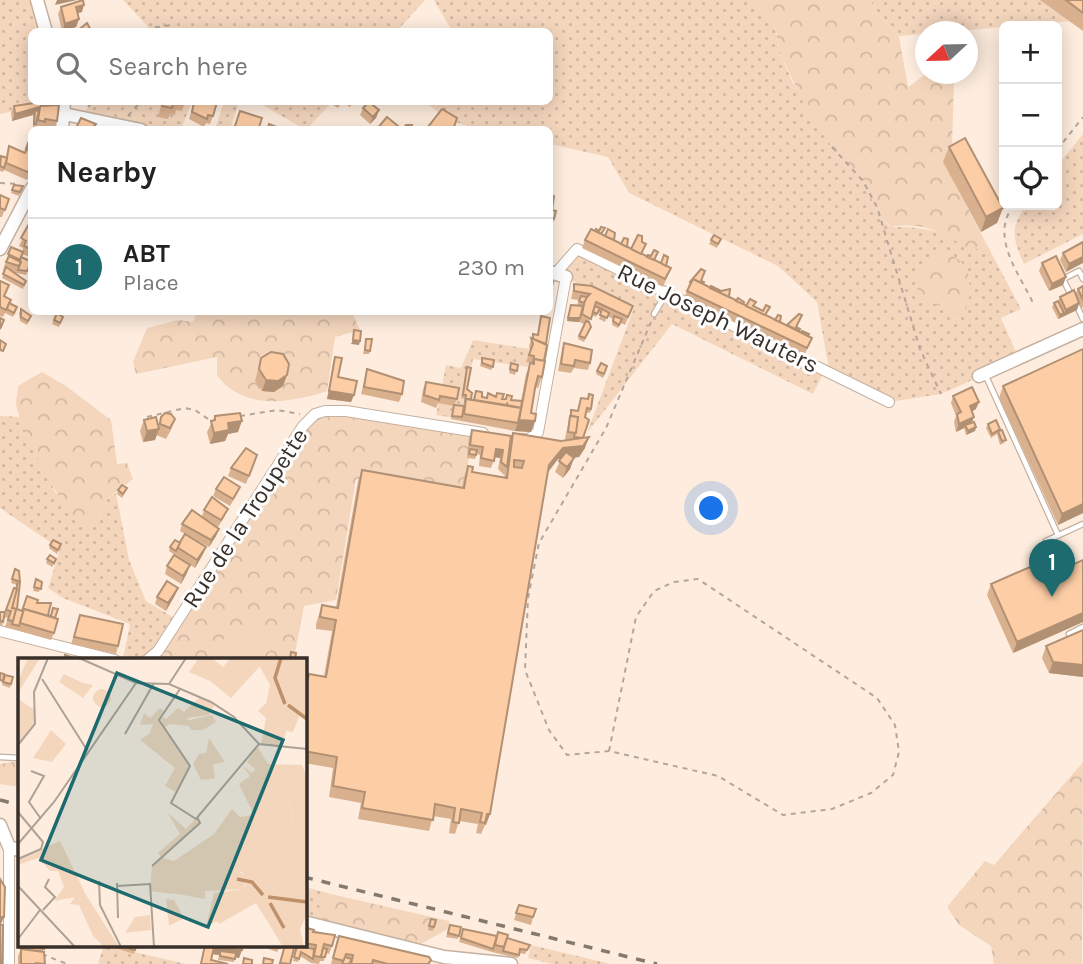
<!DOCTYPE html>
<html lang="en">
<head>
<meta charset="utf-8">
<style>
	body { margin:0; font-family:Karla,sans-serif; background:#f6f6f6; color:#222 }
	.controls { position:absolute; right:21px; top:21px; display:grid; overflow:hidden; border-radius:10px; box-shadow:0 4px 18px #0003 }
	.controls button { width:63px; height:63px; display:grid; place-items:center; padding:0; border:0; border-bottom:2px solid #e0e0e0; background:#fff; color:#222; font:35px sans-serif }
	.compass { position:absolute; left:915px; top:21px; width:63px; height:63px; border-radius:50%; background:#fff; box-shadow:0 4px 18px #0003; rotate:248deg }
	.you { position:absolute; left:712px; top:509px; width:24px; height:24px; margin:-18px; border:5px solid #fff; border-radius:50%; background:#1a73e8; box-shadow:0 0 0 10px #1a73e833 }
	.badge { display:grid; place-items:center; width:46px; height:46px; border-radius:50%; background:#1d6a6f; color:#fff; font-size:23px; font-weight:700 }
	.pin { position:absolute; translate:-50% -58px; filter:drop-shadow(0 2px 4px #0008) }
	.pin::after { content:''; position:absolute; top:37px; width:24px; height:21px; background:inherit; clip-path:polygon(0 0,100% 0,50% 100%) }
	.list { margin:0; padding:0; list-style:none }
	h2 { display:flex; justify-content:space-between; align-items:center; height:91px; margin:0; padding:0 28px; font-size:30px }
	h2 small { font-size:23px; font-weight:400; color:#767676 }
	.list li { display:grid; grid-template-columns:46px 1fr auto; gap:21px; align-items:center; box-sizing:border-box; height:98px; padding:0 28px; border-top:2px solid #e0e0e0 }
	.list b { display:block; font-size:26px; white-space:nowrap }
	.list p { margin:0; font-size:23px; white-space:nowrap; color:#767676 }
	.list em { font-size:23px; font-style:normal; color:#767676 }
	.icon { flex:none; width:38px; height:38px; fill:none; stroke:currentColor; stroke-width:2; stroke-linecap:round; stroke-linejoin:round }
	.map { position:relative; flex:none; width:1083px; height:964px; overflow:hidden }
	.search { position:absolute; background:#fff; box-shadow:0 4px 18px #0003; left:28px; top:28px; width:525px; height:77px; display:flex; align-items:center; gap:18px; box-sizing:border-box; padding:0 24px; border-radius:10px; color:#767676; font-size:26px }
	.panel { position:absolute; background:#fff; box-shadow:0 4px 18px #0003; left:28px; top:126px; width:525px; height:189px; border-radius:10px }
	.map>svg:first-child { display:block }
	.grass { fill:url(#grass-dots) }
	.forest { fill:url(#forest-crowns) }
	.pitch { fill:#f4d6bd }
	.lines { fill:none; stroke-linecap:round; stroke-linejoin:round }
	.service-casing { stroke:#c5b1a0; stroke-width:7 }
	.minor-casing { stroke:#c5b1a0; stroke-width:12 }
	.tertiary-casing { stroke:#c5b1a0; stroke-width:15 }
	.path { stroke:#b4a69a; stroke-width:2; stroke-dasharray:5 5; stroke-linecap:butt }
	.service { stroke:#fff; stroke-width:4.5 }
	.minor { stroke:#fff; stroke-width:10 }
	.tertiary { stroke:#fff; stroke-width:12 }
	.rail { stroke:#84796f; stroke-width:3.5; stroke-dasharray:9 9; stroke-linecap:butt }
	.wall { fill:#dab18f }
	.shaded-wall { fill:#b19074 }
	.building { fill:#fdcea6; stroke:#b19074; stroke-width:2; fill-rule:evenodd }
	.labels { text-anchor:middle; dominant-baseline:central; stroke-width:6; stroke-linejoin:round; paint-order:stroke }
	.street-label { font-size:24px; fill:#372f28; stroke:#fdfdfd }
	.inset-river { fill:none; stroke:#be916b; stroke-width:3.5 }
	.inset-road { fill:none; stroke:#aea195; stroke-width:2 }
	.view { fill:#1d6a6f; fill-opacity:0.15; stroke:#1d6a6f; stroke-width:3.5 }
	.inset-edge { fill:none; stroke:#372f28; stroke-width:3.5 }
</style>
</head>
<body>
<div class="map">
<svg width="1083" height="964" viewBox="0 0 1083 964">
	<defs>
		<pattern id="grass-dots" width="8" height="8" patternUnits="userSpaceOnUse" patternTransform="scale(1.75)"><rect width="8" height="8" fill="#f4d6bd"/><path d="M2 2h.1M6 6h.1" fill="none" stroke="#d2b8a2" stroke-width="1.8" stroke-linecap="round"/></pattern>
		<pattern id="forest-crowns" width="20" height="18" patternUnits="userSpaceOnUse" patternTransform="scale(1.75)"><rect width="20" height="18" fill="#f4d6bd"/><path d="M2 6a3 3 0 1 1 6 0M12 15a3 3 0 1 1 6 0" fill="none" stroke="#d2b8a2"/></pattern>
	</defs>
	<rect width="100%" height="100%" fill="#feedde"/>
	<g class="grass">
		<polygon points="0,0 37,0 46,31 32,32 32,102 58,102 0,114"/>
		<polygon points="123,0 425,0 396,32 147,31 149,28"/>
		<path d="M434 0H753L775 26 780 53 792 81 832 147 863 181 880 216 890 227C928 226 949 234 984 248L985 241 1021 309 1001 318 1019 359 941 394 889 402 825 370 813 394 672 324 587 433 635 305 555 274 572 251 824 369 828 364 817 302 778 266 629 193 608 157 550 144V130C501 129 469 138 429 105L432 102H550V32L452 31Z"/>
		<polygon points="870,0 1072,0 1072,21 899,36 877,14"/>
		<polygon points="92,102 192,102 181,129 141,129 81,117"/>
		<polygon points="224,102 239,102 230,129 215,129"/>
		<polygon points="257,102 332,102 306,130"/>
		<path d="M1083 134V234L1024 264C1013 240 1009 227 1027 205H1057V166Z"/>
		<polygon points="473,340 531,349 528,367 473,359 461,419 436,415 446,365 461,368"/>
		<polygon points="0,416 21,417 55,492 97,523 107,499 116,493 129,560 146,601 178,620 147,659 123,659 130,624 63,598 48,588 60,549 0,508"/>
		<polygon points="305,887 331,894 320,900 329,928 305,922"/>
		<polygon points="104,945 186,964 98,964"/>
		<polygon points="531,945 611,964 552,964 528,958"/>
	</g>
	<g class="forest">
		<path d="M753 0H870L877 14 899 36 908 87 926 74H951L954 84 951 176 985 241 984 248 970 250C945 233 922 221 891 227L880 216 863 181 832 147 808 112 780 53 775 26Z"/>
		<path d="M940 253C971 255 975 287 965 312L957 314 949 307 924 303C908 284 922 265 940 253Z"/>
		<path d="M197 312H352L360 330 335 337 327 391C292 403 242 411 217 375V357L136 374 133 362 147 328 178 320 193 322Z"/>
		<path d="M42 372 66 386 111 420 117 464 127 463 133 479 107 499 97 523 87 527C65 518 18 427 16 403 16 397 18 391 18 386Z"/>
		<polygon points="325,411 473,431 463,496 356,479 336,600 304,606 294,659 254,659 274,648 216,644 224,659 147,660 303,426"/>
		<polygon points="19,761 19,787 0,784 0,764"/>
		<polygon points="1083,762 1082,964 994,964 991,946 959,925 947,907 985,861 994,865"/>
		<polygon points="331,894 449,921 450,928 419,945 329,928 320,915 319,900"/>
	</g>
	<polygon class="pitch" points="258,620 274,648 254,659 224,659 215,644"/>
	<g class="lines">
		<g class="service-casing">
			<g id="service">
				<polyline points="1072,297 1063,279 1079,271 1083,279"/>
				<polyline points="1076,304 1083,319"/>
				<polyline points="654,314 666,294"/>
				<polyline points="985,374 1058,535"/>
				<polyline points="1046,541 1083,524"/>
				<polyline points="1069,634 1083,627"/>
				<polyline points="0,757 19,758"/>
			</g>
		</g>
		<g class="minor-casing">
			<g id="minor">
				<polyline points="555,274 577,249 889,402"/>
				<polyline points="522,439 528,440 538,432 566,277"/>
				<polyline points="0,631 115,660"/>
				<polyline points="147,660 158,651 303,426 315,414 325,411 346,411 483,433"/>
				<polyline points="9,847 9,964"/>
			</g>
		</g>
		<g class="tertiary-casing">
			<g id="tertiary">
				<polyline points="37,0 46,32"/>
				<polyline points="64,114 141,130"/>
				<polyline points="62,130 64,102"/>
				<polyline points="0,249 32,188"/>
				<polyline points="550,272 566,277"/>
				<polyline points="979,376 1083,329"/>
				<polyline points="0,825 9,847 19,850"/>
				<polyline points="304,922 444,957 511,964"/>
			</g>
		</g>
		<g class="path">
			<polyline points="147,32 150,28 172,25"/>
			<polyline points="88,107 92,102"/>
			<polyline points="128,116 140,102"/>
			<polyline points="832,147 863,181 877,207 920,349 941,394"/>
			<polyline points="1057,150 1083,117"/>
			<polyline points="0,183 20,184"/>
			<path d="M1014 205C989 236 1019 273 1033 303"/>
			<polyline points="240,416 277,410 300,414"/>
			<polyline points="147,417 185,408 195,410 211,421"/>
			<polyline points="609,751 636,617 654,591 674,582 698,579 877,698 895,725 899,752 893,775 871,793 832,809 783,815 718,776 609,751 567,755 549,730 525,670 528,598 539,543 606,428 651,322"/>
			<polyline points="42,954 67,964"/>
		</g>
		<use href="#service" class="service"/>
		<use href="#minor" class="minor"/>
		<use href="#tertiary" class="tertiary"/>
		<g class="rail">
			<polyline points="0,800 19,805"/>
			<polyline points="304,877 657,964"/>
		</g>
	</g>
	<g class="wall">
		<polygon points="1040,0 1083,0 1083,31"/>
		<polygon points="61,7 82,12 78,13 79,19 76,27 62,31 58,14"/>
		<polygon points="102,102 118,102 117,105"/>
		<polygon points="162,102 185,102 182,111 176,110 175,115 170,114 168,119 158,117"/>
		<polygon points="194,102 213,116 210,124 206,123 204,127 189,119"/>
		<polygon points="331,102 353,102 350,107 342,102 338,108 330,103"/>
		<polygon points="14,106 41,106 57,121 54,128 43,126 42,129 35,128 36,125 35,128 33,128 33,115 12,121 11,113"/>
		<polygon points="363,108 379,110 376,118 370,124 360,115"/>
		<polygon points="28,143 32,144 32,172 27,180 4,170 3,172 0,171 0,158 6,158 9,146 24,152"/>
		<polygon points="949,147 1003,208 997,223 981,232 943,162"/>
		<polygon points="14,185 23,186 19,196 11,193"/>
		<polygon points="550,194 554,219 552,227 550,226"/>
		<polygon points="0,195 9,199 2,217 0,217"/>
		<polygon points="32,219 32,258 22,254 20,259 32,262 26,275 16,273 26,281 23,289 2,278 5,270 3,270 6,261 11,247 22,251 23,248 19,246"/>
		<polygon points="602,235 671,268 663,287 582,248 585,240"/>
		<polygon points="714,235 721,239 717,248 709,244"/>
		<polygon points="1083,242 1066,272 1060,260 1063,253"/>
		<polygon points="1042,263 1066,277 1063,285 1049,291 1039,271"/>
		<polygon points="0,281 9,285 4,296 16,311 13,317 5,313 3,317 0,316"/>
		<polygon points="701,281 703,284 746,306 754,307 766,315 787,325 797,327 799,331 809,336 809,345 804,356 684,298 689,286 688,286 690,282"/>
		<polygon points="574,284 633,306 625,325 621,323 618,328 612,325 613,319 607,316 605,322 599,319 601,313 598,312 596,317 592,315 589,322 591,327 584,342 578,339 584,324 579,322 580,318 579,322 567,321 571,305 577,305 579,300 571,299"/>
		<polygon points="1083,286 1083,307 1081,308 1079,304 1077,310 1058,319 1052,307 1054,303 1058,301 1060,297 1075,294 1078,289"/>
		<polygon points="21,309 30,319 27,325 20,321 19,313"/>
		<polygon points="57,313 63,317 59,327 52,324"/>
		<polygon points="541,316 542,377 538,388 535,387 531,413 535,421 531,432 515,431 451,419 454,406 438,403 436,408 421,402 423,389 426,382 457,399 454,405 463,406 465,399 461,398 467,367 467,389 471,399 473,400 476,391 482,397 486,398 488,393 502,399 521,401 526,374 531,363 526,362 530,351 529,346 533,334 537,335"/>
		<polygon points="366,339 370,351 369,354 363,354"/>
		<polygon points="564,343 590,363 588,370 574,368 571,373 558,371 562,350"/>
		<polygon points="335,357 338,377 354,395 351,402 327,399 333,364"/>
		<polygon points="261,358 287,375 283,386 274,392 262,391 255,381"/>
		<polygon points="481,362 493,367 491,370 480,366"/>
		<polygon points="511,363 518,365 515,375 509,373"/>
		<polygon points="601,363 607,366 603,378 596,374"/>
		<polygon points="367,369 402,394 399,402 361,394 365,377"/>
		<polygon points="1003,386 1083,513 1058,525 999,398"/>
		<polygon points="589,394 591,409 590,413 586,412 585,417 583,438 585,448 579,457 573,458 570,469 563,478 555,472 561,459 558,459 548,472 490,814 481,834 476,833 478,824 459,821 455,834 449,833 451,819 433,816 429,831 358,819 361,803 329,797 333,768 304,763 304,687 309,674 324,676 332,631 316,629 316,624 322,605 336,607 358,481 362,470 462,488 464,477 468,466 472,472 504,477 505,473 504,475 498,469 500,458 495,457 491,468 479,466 480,455 477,454 475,459 467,458 469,437 472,430 511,436 513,433 561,441 568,440 565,439 571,410 578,411 581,398 587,399"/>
		<polygon points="953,396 976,409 972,411 974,417 972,422 976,427 975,431 966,435 964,428 956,432 954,422 956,416 951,403"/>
		<polygon points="215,416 238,432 228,434 225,441 210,444 207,432"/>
		<polygon points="161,417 175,419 171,430 166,439 156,435 155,440 143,442 140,431 144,420 158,425"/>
		<polygon points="988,424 1000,429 1000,431 1006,440 1004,443 1000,445 997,434 991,438 986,428"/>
		<polygon points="257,455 246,484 228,476 231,468"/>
		<polygon points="240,487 237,494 230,506 213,496 216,489"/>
		<polygon points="127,488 122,498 117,494 118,490"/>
		<polygon points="204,510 225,516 218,527 208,521 219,529 216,536 209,547 192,538 206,547 203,554 195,568 169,551 170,547 180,543 185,534 180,531 182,524 202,516"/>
		<polygon points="61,544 57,554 49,548 50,545"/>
		<polygon points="47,559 55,563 52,567 46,563"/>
		<polygon points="1083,560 1083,622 1013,653 987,595 991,584 1046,577"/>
		<polygon points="167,566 187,573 181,584 165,574"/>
		<polygon points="15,569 19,571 17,609 22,611 37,603 48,615 55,618 54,633 51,640 5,627 8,618 4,617 2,626 0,625 0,612 5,615 14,588 16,589 17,585 11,583"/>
		<polygon points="36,579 42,582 39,592 33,591"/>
		<polygon points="178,588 175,595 166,611 155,604 157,597"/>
		<polygon points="80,615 118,646 116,654 71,644"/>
		<polygon points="1083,630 1083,677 1049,673 1042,658 1046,646"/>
		<polygon points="5,675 13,677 10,688 2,685"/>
		<polygon points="519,905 533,917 531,925 514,920"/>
		<polygon points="431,919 436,920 433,931 428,930"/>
		<polygon points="450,925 461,927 458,939 446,937"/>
		<polygon points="463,929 507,938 530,945 525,954 519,953 518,958 492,952 459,942"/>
		<polygon points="19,930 19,945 44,945 43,952 45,964 18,964 18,956 21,949 18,949"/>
		<polygon points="304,931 313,932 332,946 329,954 326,953 324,961 320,961 319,964 311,963 300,956 298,962 293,961 296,949 294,949 290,964 279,964 284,947 278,946 279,948 277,952 258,945 257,949 247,946 248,945 304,945"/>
		<polygon points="339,936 431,960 430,964 350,964 350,963 350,964 331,964"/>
		<polygon points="106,945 134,945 136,946 134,954"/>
		<polygon points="205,945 213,946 243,945 239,958 235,957 234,962 218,960 219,955 212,954 211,960 228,964 200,964"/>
	</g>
	<g class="shaded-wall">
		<polygon points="57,0 77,0 55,5"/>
		<polygon points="84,5 82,12 74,14 76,7"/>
		<polygon points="79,19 76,27 62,31 65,24"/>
		<polygon points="40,107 38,114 35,111 33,115 12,121 15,114"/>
		<polygon points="379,110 376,118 370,124 373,117"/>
		<polygon points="1003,208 997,223 981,232 986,217"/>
		<polygon points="1083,257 1083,263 1066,272 1069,264"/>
		<polygon points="1066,277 1063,285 1049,291 1052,284"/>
		<polygon points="1079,303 1077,310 1058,319 1060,315 1064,313 1066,310"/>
		<polygon points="568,318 580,318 579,322 567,321"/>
		<polygon points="353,340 360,341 359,345 351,344"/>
		<polygon points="287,375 283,386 274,392 262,391 266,380"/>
		<polygon points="329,391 354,395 351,402 327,399"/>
		<polygon points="979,402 976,409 967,414 970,406"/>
		<polygon points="974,417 971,425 965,425 964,428 956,432 959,424"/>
		<polygon points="519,420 535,421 531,432 515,431"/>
		<polygon points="242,421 238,432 228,434 225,441 210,444 214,433 228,423"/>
		<polygon points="976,427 975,431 966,435 968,431"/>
		<polygon points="159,429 155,440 143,442 147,431"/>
		<polygon points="589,437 585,448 579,457 558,459 545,476 549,465 563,448"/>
		<polygon points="496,449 503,450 500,458 493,457"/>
		<polygon points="574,458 570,469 563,478 567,467"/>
		<polygon points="1083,504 1083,513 1058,525 1062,514"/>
		<polygon points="219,529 216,536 209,547 211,540"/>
		<polygon points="206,547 203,554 195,568 197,560"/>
		<polygon points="190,565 187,573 181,584 183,576"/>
		<polygon points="178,588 175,595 166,611 168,603"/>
		<polygon points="1083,613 1083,622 1013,653 1017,642"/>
		<polygon points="1053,662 1083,665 1083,677 1049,673"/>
		<polygon points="487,814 490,814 486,825 485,825"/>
		<polygon points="0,917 4,917 1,924 0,924"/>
		<polygon points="20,945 35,945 33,949 18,949"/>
		<polygon points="214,947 242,950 239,958 220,955 220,951 219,955 211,954"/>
	</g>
	<g class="building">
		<polygon points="83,0 84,5 76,7 79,19 65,24 61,7"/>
		<polygon points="1066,0 1083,0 1083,13"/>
		<polygon points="87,23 92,32 76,32"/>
		<polygon points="41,102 41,106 59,105 57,121 45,119 45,122 38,120 40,107 15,114 14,106"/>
		<polygon points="163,102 179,102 179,104 173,103 172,108 162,106"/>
		<polygon points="194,102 203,102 210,103 211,102 217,102 213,116 208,115 207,119 192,112"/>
		<polygon points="369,102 379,110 373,117 363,108"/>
		<polygon points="442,109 457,118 453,130 431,130 428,127"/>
		<polygon points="39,110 36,124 34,124 35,111"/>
		<polygon points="240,111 262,118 258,130 234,129"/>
		<polygon points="387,117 398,126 396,130 376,130"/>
		<polygon points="81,118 96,124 94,126 100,130 75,130"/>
		<polygon points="269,124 284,130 267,130"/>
		<polygon points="406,125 412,125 410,130 402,130"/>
		<polygon points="965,138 1003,208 986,217 949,147"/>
		<polygon points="28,143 32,144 32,147 29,146 27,149 26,149"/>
		<polygon points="9,146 25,153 29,146 32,147 32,170 30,173 6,163"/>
		<polygon points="1,156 7,158 4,168 0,166"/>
		<polygon points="14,185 23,186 20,192 12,190"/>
		<polygon points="550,194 554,196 552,210 556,211 554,219 550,218"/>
		<polygon points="0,195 9,199 5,210 0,208"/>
		<polygon points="29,224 32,225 32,250 24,246 26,241 21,238"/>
		<polygon points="601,227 605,228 601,234 595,231 596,229 599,231"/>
		<polygon points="591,229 671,268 665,279 585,240"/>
		<polygon points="608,229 615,233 614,240 605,236"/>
		<polygon points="638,235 642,236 642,242 646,244 641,254 631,249"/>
		<polygon points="714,235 721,239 718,244 711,240"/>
		<polygon points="624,238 628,239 627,247 621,244"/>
		<polygon points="1083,242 1083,257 1069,264 1063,253"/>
		<polygon points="11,247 23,252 20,260 8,254"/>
		<polygon points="654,250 658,252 654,260 647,257 648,255 651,256"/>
		<polygon points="664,255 668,257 666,266 661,263"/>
		<polygon points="9,256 21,262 19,266 6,262"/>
		<polygon points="1056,256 1066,277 1052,284 1042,263"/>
		<polygon points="21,257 32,262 27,271 18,270 21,262 20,261"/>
		<polygon points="6,267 26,281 24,285 3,274"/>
		<polygon points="701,269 705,271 701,281 704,282 703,284 693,279 691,283 690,282"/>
		<polygon points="693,279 812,338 807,348 687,291"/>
		<polygon points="0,281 9,285 4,296 11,300 6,310 0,307"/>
		<polygon points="550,281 553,282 550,293"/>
		<polygon points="574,284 592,286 633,306 628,317 596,302 591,319 582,314 585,299 590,294 574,291"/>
		<polygon points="711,286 721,291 730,289 729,297 710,288"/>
		<polygon points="1083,286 1083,300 1078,289"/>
		<polygon points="1074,290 1079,303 1066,310 1060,297"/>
		<polygon points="581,296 587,297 584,303 579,301"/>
		<polygon points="738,298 744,302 743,304 736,301"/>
		<polygon points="750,299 756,302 753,306 763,311 766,305 770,307 765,315 746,306"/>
		<polygon points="1058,301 1064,313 1060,315 1054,303"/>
		<polygon points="9,303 17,307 14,313 7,309"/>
		<polygon points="571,305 583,306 580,318 568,318"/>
		<polygon points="595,306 600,308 597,314 593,312"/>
		<polygon points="21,309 31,316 28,321 21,317"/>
		<polygon points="602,309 609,313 607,318 600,315"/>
		<polygon points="57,313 63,317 60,323 54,320"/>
		<polygon points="799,314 802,315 796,327 800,329 799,331 787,325"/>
		<polygon points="778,315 781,316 780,322 775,320"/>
		<polygon points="541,316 550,318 546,344 533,339 533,334 538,335"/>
		<polygon points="614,316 622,319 619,325 613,321"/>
		<polygon points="0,318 4,320 0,329"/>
		<polygon points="586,321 589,322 591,327 585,338 579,336"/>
		<polygon points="354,330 361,331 360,341 353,340"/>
		<polygon points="802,331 809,334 808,336 801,332"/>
		<polygon points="531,338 547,345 544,361 534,359 533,363 534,356 529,355 533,344"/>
		<polygon points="366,339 372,339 370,351 365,350"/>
		<polygon points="0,340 6,344 3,351 0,350"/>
		<polygon points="564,343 592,350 590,363 575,360 574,366 561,364"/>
		<polygon points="1083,349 1083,504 1062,514 1003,386"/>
		<polygon points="271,352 283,354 289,364 287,375 278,381 266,380 259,369 261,358"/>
		<polygon points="335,357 342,358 338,377 357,381 354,395 329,391"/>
		<polygon points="482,358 494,360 493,367 482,363"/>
		<polygon points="534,359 545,361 542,377 538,376 535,388 531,413 536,414 535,421 519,420 530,363 534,364"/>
		<polygon points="511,363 518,365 517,371 510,369"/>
		<polygon points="601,363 607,366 604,374 597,371"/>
		<polygon points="467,367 471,368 467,389 472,393 471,399 466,399 465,402 466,395 463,395"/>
		<polygon points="367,369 404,381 402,394 364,387"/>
		<polygon points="426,382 459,388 457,399 440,396 439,400 424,395"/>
		<polygon points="972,387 979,402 970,406 974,417 959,424 957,414 961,412 953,396"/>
		<polygon points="476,391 482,392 482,397 487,398 488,393 496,397 497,393 504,394 502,399 506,399 507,395 512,396 511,400 522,401 521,408 507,405 507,404 506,405 474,400"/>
		<polygon points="589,394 593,395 591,409 587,408 585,417 589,420 583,438 574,437 578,417 571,416 571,410 578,411 581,398 588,399"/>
		<polygon points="466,399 521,408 518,423 464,414"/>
		<polygon points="454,405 464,406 462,417 452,416"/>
		<polygon points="165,413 171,414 175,419 170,428 160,424 161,417"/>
		<polygon points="240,413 242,421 228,423 229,430 214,433 211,421 215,420 215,416"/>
		<polygon points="570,416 578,417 576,433 568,432"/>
		<polygon points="156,417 159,429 147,431 144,420"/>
		<polygon points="996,420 1000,429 992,434 988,424"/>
		<polygon points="974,422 976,427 968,431 965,425"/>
		<polygon points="472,430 511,436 507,467 501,462 503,450 496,449 494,461 481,458 483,447 470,445"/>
		<polygon points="1002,430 1006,440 1002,441 998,431"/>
		<path d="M513 433 561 441 589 437 583 446 563 448 549 465 490 814H487L485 823 480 822 482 813 461 809 459 823 453 822 455 808 435 804 433 820 362 808 365 792 333 786 337 757 304 751V697L309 674 326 677 336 620 320 617 322 605 338 608 362 470 464 488 468 466 473 467 472 472 507 478ZM514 460 524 461 522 468 514 467Z"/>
		<polygon points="246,448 257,455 249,476 231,468"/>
		<polygon points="470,449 477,450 476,455 469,454"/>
		<polygon points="566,452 574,458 567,467 559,461"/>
		<polygon points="224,477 240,487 233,499 216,489"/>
		<polygon points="122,485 127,488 123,494 118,490"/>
		<polygon points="212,497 228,509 221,520 204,510"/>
		<polygon points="192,510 219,529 211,540 182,524"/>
		<polygon points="185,534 206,547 197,560 177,547"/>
		<polygon points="53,540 61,544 58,550 50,545"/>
		<polygon points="175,540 180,543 176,551 170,547"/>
		<polygon points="50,555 56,559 54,563 47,559"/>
		<polygon points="174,555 190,565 183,576 167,566"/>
		<polygon points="1083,560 1083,613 1017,642 991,584 1039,563 1046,577"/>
		<polygon points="15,569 19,571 20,582 17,609 22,611 27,596 38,600 37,603 51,603 48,615 51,616 53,608 58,609 55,618 24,609 19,626 12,624 16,609 12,608 18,581 12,579"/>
		<polygon points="36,579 42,582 41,589 34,587"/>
		<polygon points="167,581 178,588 168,603 157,597"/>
		<polygon points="14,588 17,589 12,608 16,609 13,621 8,620 11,611 6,610"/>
		<polygon points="24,609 58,619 54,633 20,623"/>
		<polygon points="0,612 5,612 3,622 0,621"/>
		<polygon points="80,615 123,624 118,646 74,637"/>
		<polygon points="1083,630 1083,665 1053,662 1046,646"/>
		<polygon points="291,652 296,653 295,660 290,660"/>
		<polygon points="65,655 80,660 64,660"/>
		<polygon points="0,673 4,674 3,681 0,680"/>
		<polygon points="5,675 13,677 11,684 3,682"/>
		<polygon points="0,879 5,887 4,917 0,917"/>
		<polygon points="519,905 536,909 533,917 516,913"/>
		<polygon points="431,919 436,920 434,927 429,926"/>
		<polygon points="0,925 3,925 2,964 0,964"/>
		<polygon points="450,925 461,927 459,936 448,933"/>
		<polygon points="307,928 314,930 313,932 335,935 332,946 324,944 321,957 314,956 316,945 304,943 304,931 307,931"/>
		<polygon points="463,929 497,936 493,949 461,938"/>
		<polygon points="498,932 508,935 504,947 495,945"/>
		<polygon points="339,936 429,957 431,960 428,964 388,964 373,960 372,964 351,964 353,955 346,954 344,961 333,958"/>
		<polygon points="507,938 530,945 527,950 520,949 519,955 503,951"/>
		<polygon points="35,945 44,945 44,949 34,946"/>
		<polygon points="118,945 134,945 136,946 135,950"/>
		<polygon points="205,945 214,946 214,945 243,945 242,950 214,947 211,960 228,964 201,964"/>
		<polygon points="269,945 278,945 279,948"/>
		<polygon points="285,945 295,945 290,964 280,963"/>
		<polygon points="297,946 314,949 313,959 301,952 299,959 294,957"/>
		<polygon points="323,948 327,949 325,957 321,957"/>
		<polygon points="21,949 44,952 45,964 36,963 36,964 21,964"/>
		<polygon points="220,951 236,953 235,959 220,956"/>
		<polygon points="345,957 352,959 349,964 342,964"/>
		<polygon points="244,958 252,960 252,964 243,964"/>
		<polygon points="264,958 273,960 272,964 263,964"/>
	</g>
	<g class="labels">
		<g class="street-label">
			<text transform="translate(718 318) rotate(26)">Rue Joseph Wauters</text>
			<text transform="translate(245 518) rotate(-57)">Rue de la Troupette</text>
		</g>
	</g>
	<g transform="translate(18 658)">
		<rect width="289" height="289" fill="#feedde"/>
		<path d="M181 0H194L205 9 192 23 171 14ZM237 0H289V61L282 57 275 74 268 73 264 89 243 87 248 60 240 53 248 45 252 27ZM46 16 65 25 75 27 65 40 41 24ZM75 40a9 9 0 1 1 18 0a9 9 0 1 1-18 0ZM182 39 197 46 191 57 169 60 172 68 151 66 146 70 142 57 148 61 160 50 166 54ZM0 41 17 52V66L0 87ZM33 72 48 86 34 104 15 100ZM239 88 250 106 284 107 289 118V138L271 145 276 167 267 192 274 214 289 217V256L282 271 286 289H265L238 245 201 266 199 263 188 269 196 235 225 231 229 225 224 214 166 219 155 236 132 233 134 208 143 199 140 195 162 176 149 154 168 171 179 159 182 164 145 200 156 203 196 176 214 151 222 159 236 157 221 126 232 118 225 108 234 115 237 111 229 104ZM148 241 156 242 166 260 151 268Z" fill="#f4d6bd"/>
		<path d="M10 0H22L0 35V23ZM142 50 146 53 141 62 172 108 158 134 147 128 157 110 122 82 132 75 135 66 122 67 126 55 132 60ZM194 57 198 64 185 72H173L168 63ZM191 80 207 104 195 106 197 120 183 122 175 106 181 96 188 95ZM289 138V217L282 218 272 212 267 192 276 167 271 144ZM42 183 68 237 100 287 85 288 75 278 61 247 52 246 57 239 36 243 46 229 40 213H32L20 200 0 207V201ZM220 213 230 220 225 231 187 233V241L154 235 166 219ZM132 257 133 272 107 275 117 259Z" fill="#f4d6bd"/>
		<path d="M213 0H237L243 7 213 40 192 23Z" fill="#f4d6bd"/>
		<path class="inset-river" d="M263 0 257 20 267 46M270 47 289 61M219 221 234 224 245 237M250 239 289 244M252 245 266 270"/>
		<path class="inset-road" d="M61 0 118 25 151 26 193 44 216 59 241 86M24 21 69 92M151 26 168 0M162 31 141 62 172 108 153 145 178 161 241 86M107 76 136 25M241 86 289 91M0 87 17 66 16 34 30 0M13 113 26 118 11 144 23 161M0 154 25 184 23 191 0 201M0 186 36 144 118 25M134 208 182 165 179 159M81 223 82 247 103 289M99 225 100 260M132 225 136 289M0 228 57 289M99 228 132 226M25 252 37 239 27 229 31 221M0 281 22 252"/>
		<path class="view" d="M99 15 265 82 190 269 23 202Z"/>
		<rect width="289" height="289" class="inset-edge"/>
	</g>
</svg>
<div class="controls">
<button>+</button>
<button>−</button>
<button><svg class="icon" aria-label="locate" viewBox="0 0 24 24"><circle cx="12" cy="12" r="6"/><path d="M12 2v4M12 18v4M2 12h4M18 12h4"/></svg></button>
</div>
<svg class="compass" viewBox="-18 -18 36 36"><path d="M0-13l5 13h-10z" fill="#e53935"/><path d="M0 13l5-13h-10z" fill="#767676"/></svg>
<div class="you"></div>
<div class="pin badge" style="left:1052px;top:597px">1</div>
<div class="search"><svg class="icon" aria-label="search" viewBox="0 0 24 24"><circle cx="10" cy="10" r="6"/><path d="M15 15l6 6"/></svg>Search here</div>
<section class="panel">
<h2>Nearby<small></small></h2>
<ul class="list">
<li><span class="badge">1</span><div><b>ABT</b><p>Place</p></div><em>230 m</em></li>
</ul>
</section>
</div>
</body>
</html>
